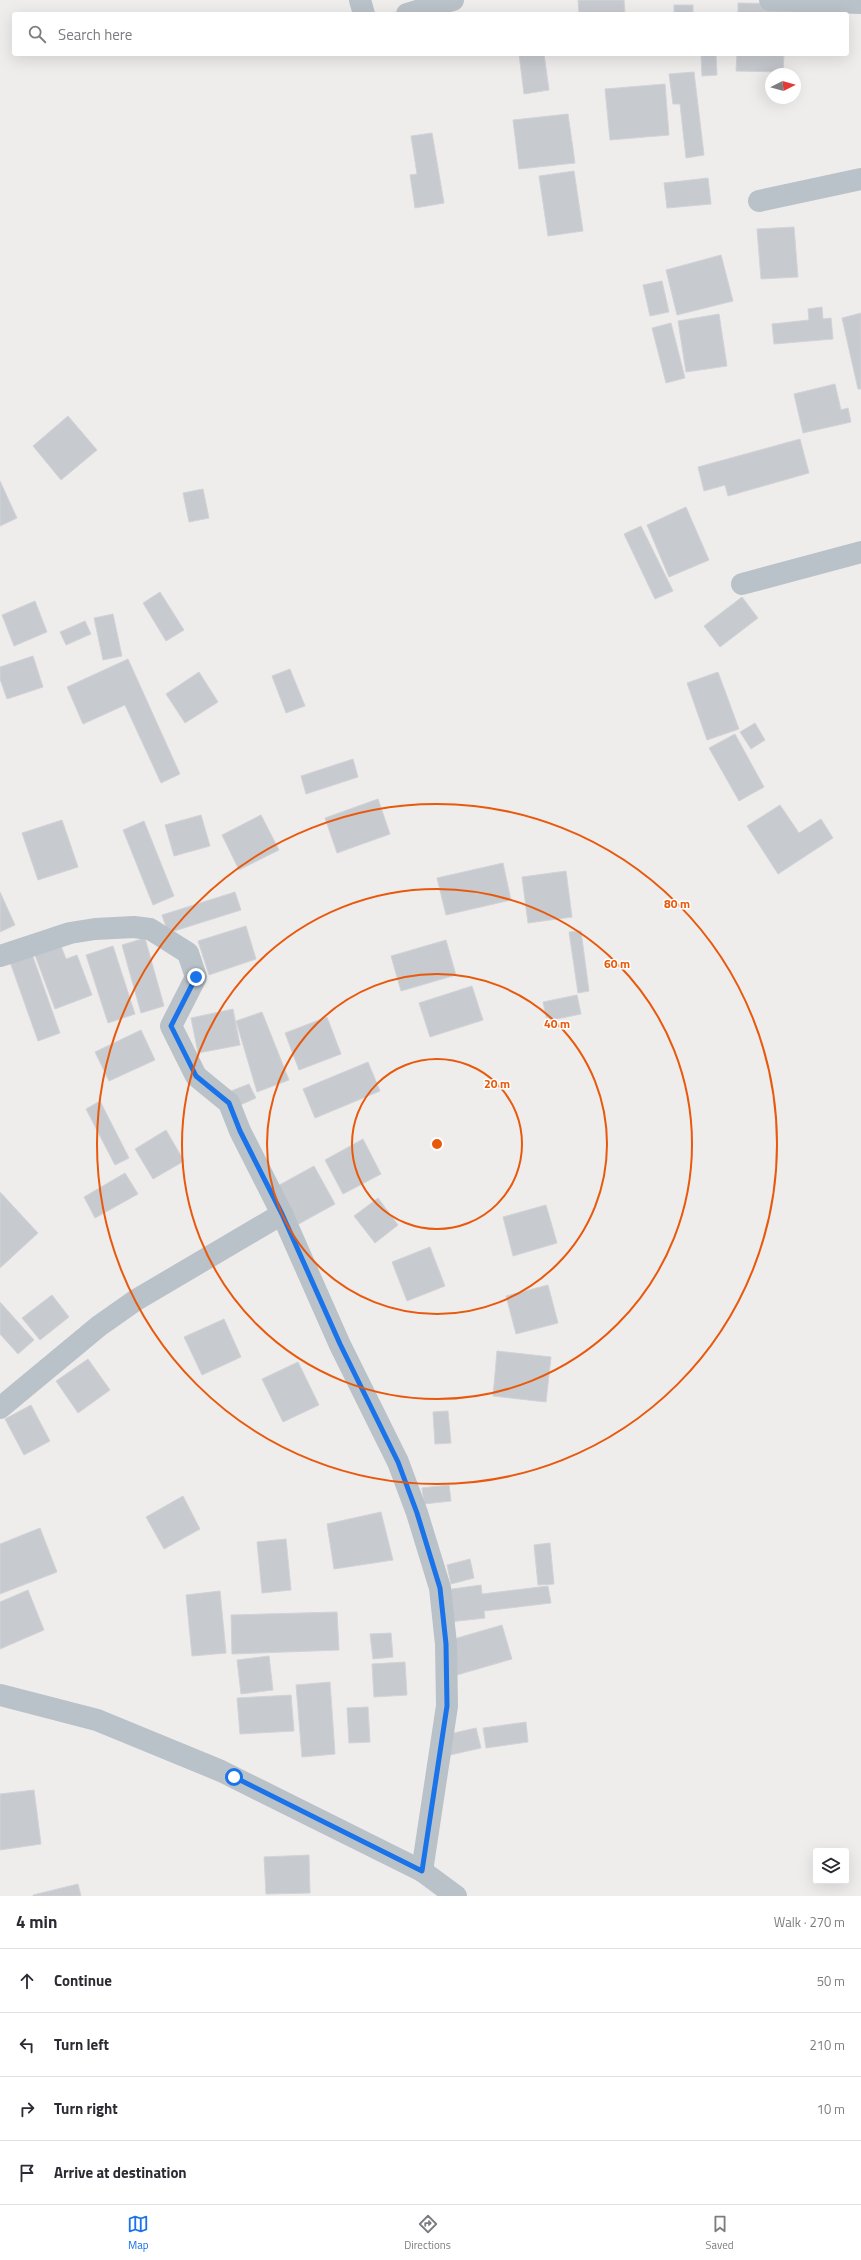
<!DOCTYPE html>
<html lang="en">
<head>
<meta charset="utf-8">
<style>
	body { margin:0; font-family:"Titillium Web",sans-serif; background:#f2f2f3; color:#2b2b33 }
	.controls { position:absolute; right:12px; bottom:12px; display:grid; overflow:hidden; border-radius:4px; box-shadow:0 4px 16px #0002 }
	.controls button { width:36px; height:36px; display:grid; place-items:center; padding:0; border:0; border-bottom:1px solid #e1e1e2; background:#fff; color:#2b2b33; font:20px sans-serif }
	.compass { position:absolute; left:765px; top:68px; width:36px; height:36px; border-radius:50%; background:#fff; box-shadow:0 4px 16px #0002; rotate:84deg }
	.stop { position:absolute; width:12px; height:12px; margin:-9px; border:3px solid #1a73e8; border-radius:50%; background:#fff }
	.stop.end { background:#1a73e8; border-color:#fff; box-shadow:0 1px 4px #0008 }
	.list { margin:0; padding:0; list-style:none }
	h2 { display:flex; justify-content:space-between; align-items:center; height:52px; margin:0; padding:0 16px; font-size:17px }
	h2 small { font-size:13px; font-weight:400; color:#7c7c81 }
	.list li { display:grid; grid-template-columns:26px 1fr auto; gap:12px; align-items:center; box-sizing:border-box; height:64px; padding:0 16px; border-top:1px solid #e1e1e2 }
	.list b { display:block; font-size:15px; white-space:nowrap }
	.list em { font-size:13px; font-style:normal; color:#7c7c81 }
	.icon { flex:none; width:22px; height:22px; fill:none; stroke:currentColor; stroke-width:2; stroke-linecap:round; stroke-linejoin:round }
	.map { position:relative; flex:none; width:861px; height:1896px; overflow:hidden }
	.search { position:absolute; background:#fff; box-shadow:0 4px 16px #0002; left:12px; right:12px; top:12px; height:44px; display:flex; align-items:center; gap:10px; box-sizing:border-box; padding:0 14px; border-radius:4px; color:#7c7c81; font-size:15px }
	.sheet { height:308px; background:#fff }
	nav { display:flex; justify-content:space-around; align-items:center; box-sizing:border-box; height:56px; border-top:1px solid #e1e1e2; background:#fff; font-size:11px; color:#7c7c81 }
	nav a { display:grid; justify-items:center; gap:2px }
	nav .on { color:#1a73e8 }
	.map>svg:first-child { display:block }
	.building { fill:#c7cacf; stroke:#d1d3d7 }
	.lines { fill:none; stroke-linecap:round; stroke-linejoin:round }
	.minor { stroke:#b9c2c8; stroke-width:22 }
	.route { stroke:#1a73e8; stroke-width:5 }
	.ring { fill:none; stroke:#e8590c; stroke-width:2 }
	.centre { fill:#e8590c; stroke:#fff; stroke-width:2 }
	.ring-label { font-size:12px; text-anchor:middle; font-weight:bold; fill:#e8590c; stroke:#fff; stroke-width:3; stroke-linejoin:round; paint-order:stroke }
</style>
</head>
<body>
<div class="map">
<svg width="861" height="1896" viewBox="0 0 861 1896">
	<rect width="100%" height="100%" fill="#efecec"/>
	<g class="building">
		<polygon points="578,0 624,0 625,14 579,14"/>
		<polygon points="738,3 798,4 798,14 738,14"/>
		<rect x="674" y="5" width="19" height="9"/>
		<polygon points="519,54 544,54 549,90 524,94"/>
		<polygon points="737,54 784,54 783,72 736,71"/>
		<polygon points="716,55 717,75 702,76 701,56"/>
		<polygon points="694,72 704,155 686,158 680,104 673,104 669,74"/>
		<polygon points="665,84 669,135 610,140 605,89"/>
		<polygon points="568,114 575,163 519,169 513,120"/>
		<polygon points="432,133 444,203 415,208 410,175 417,174 411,136"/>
		<polygon points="574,171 583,231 548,236 539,176"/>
		<polygon points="708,178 711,204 667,208 664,183"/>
		<polygon points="794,227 798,277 761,279 757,229"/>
		<polygon points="721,255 733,301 677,315 666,270"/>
		<polygon points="662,281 669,312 650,316 643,285"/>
		<polygon points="822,307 823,319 831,318 833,339 774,344 772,324 809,320 808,309"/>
		<polygon points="861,313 861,389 858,389 842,318"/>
		<polygon points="719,314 727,366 686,372 678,321"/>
		<polygon points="671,323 685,378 666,383 652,328"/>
		<polygon points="835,384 841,410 848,408 851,422 803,433 794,394"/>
		<polygon points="68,416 97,450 61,480 33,446"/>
		<polygon points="800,439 809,473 728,496 725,485 704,491 698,467"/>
		<polygon points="0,481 17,518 0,526"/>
		<polygon points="203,489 209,518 189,522 183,493"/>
		<polygon points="686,507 709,560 669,577 647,525"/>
		<polygon points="641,526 673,591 655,599 624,534"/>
		<polygon points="160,592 184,630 166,641 143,603"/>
		<polygon points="742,597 758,618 720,647 704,626"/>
		<polygon points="35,601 47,632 14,646 2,615"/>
		<polygon points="113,614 122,656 103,660 94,618"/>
		<polygon points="85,621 91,634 66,645 60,632"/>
		<polygon points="33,656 43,687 7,699 0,679 0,667"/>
		<polygon points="128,659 180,774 161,783 125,705 83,724 67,687"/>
		<polygon points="290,669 305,706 286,713 272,676"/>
		<polygon points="199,672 218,702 185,723 166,694"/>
		<polygon points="718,672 739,729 707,740 687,683"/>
		<polygon points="755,723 765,740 751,749 740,732"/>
		<polygon points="735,734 764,787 739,801 709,748"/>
		<polygon points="353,759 358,777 306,794 301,776"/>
		<polygon points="378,799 390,834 337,853 325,818"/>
		<polygon points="780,805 799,833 821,819 833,838 778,874 747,826"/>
		<polygon points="201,815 210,846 174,856 165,825"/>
		<polygon points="261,815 279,850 239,870 222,835"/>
		<polygon points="62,820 78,867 38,880 22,833"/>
		<polygon points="144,821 174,896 153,905 123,830"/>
		<polygon points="503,863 511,900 446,915 437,878"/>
		<polygon points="566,871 572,917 528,923 522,877"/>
		<polygon points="0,892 15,925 0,932"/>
		<polygon points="235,892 241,910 168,933 162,915"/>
		<polygon points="246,926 256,959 209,975 198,941"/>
		<polygon points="581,931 589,991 578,993 569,932"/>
		<polygon points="145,938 164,1006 141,1013 122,945"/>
		<polygon points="446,940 456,975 401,991 391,956"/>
		<polygon points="61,946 66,959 77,955 92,995 55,1009 35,955"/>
		<polygon points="113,946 135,1014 108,1023 86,955"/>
		<polygon points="32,954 60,1033 38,1041 10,962"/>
		<polygon points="472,986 483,1020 430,1037 419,1003"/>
		<polygon points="577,995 581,1014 547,1021 543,1002"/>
		<polygon points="233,1009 240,1045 198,1053 191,1018"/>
		<polygon points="262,1012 289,1080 257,1092 236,1021"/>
		<polygon points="327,1017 341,1054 299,1070 285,1033"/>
		<polygon points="141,1030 155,1060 109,1081 95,1052"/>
		<polygon points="368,1062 380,1091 315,1118 303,1089"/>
		<polygon points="249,1084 256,1098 238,1106 231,1091"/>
		<polygon points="100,1101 129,1158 115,1165 86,1109"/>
		<polygon points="166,1130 184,1161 153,1179 135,1149"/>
		<polygon points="363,1139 381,1174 343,1194 325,1160"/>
		<polygon points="314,1166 335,1204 295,1226 274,1188"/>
		<polygon points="125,1173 138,1194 95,1218 84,1197"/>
		<polygon points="0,1192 38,1233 0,1268"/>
		<polygon points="378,1198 398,1225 375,1243 354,1216"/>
		<polygon points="546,1205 557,1243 513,1256 503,1217"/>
		<polygon points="430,1247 445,1286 407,1301 392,1262"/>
		<polygon points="548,1285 558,1323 516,1334 506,1296"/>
		<polygon points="52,1295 69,1317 40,1340 22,1318"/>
		<polygon points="0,1302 34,1340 18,1354 0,1334"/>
		<polygon points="224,1319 241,1357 202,1375 184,1337"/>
		<polygon points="497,1351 551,1357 546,1402 493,1396"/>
		<polygon points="88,1359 110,1390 78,1413 56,1381"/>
		<polygon points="298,1362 319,1405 283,1422 262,1379"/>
		<polygon points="31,1405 50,1441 24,1455 5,1419"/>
		<polygon points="448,1411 451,1443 435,1444 433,1412"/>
		<polygon points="449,1485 451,1501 424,1504 422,1488"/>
		<polygon points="183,1496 200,1529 164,1549 146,1517"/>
		<polygon points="381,1512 393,1560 334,1569 327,1524"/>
		<polygon points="40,1528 57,1572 0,1594 0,1544"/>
		<polygon points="286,1539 291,1590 262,1593 257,1542"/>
		<polygon points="550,1543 554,1584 538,1585 534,1545"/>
		<polygon points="470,1559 474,1578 451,1584 447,1565"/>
		<polygon points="481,1585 482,1594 548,1586 551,1603 484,1611 485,1618 449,1622 445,1590"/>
		<polygon points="28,1590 44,1630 0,1649 0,1602"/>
		<polygon points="220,1591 226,1653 192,1656 186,1595"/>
		<polygon points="337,1612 339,1650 232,1654 231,1615"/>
		<polygon points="502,1625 512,1659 457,1675 447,1641"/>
		<polygon points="391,1633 393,1657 373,1659 370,1634"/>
		<polygon points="269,1656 273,1690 241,1694 237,1660"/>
		<polygon points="405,1662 407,1695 374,1697 372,1664"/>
		<polygon points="330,1682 335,1754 302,1757 296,1685"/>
		<polygon points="291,1695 294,1731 240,1734 237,1698"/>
		<polygon points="368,1707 370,1742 349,1743 347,1708"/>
		<polygon points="526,1722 528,1742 486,1748 483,1728"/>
		<polygon points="476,1728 481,1748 450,1755 445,1735"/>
		<polygon points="34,1790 41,1844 0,1850 0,1794"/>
		<polygon points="309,1855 310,1893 266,1894 264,1857"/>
		<polygon points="78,1884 81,1896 33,1896 33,1895"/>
	</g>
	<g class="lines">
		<g class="minor">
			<polyline points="360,0 364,14"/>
			<polyline points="770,0 861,3"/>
			<polyline points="407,14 453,0"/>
			<polyline points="759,201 861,179"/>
			<polyline points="742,584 861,552"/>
			<polyline points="0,956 70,933 95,929 134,927 150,929 188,953 196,977 171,1026 196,1076 229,1103 240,1131 282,1214 340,1345 398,1462 417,1513 440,1588 446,1644 447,1706 422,1871"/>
			<polyline points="0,1408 99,1326 136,1300 282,1214"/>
			<polyline points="0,1695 97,1720 221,1771 422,1871 456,1896"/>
		</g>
	</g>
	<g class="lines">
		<polyline class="route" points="196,977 171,1026 196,1076 229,1103 240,1131 282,1214 340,1344 398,1462 417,1513 440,1588 446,1644 447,1706 422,1871 234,1777"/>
	</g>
	<g class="ring">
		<circle cx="437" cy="1144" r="85"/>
		<circle cx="437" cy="1144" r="170"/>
		<circle cx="437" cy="1144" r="255"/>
		<circle cx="437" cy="1144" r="340"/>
	</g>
	<circle cx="437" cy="1144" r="6" class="centre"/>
	<g class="ring-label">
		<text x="677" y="908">80 m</text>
		<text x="617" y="968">60 m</text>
		<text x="557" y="1028">40 m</text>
		<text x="497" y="1088">20 m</text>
	</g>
</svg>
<div class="controls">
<button><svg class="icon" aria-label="layers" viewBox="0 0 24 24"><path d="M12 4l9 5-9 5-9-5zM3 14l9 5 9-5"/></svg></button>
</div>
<svg class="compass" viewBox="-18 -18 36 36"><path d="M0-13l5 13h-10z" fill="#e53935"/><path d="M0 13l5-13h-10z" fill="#7c7c81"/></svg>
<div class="stop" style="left:234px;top:1777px"></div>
<div class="stop end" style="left:196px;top:977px"></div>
<div class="search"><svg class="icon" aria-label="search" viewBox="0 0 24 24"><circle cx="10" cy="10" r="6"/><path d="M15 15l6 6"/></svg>Search here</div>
</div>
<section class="sheet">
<h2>4 min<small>Walk · 270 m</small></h2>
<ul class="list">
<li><svg class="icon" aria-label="ahead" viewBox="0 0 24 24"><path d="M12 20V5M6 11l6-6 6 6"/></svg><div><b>Continue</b></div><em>50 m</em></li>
<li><svg class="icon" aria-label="left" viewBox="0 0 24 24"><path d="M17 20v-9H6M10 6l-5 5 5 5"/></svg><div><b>Turn left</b></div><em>210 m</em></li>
<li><svg class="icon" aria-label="right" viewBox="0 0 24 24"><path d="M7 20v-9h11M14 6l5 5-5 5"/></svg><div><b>Turn right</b></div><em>10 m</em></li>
<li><svg class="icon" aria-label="arrive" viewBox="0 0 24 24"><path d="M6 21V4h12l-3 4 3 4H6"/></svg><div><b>Arrive at destination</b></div></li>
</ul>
</section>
<nav>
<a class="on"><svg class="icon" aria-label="map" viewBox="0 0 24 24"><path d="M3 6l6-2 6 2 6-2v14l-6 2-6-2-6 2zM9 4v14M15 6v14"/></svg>Map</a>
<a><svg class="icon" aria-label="directions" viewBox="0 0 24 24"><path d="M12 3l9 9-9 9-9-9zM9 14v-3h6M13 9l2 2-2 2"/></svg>Directions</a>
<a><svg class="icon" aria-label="saved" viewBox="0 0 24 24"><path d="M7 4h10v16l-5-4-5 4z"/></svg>Saved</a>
</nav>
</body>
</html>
